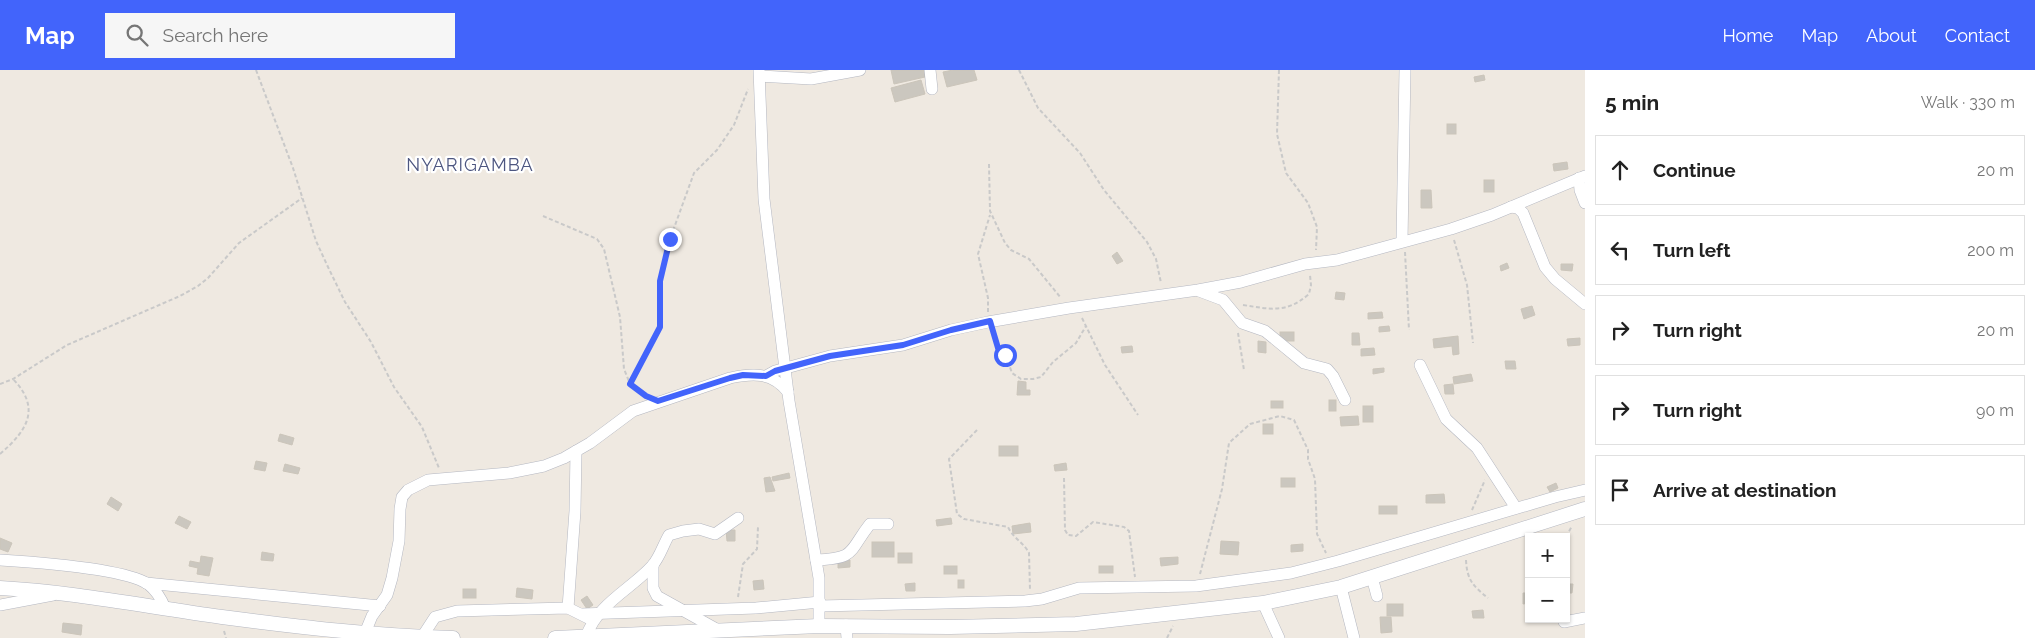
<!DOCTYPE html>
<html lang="en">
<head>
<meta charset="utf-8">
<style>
	body { margin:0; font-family:Raleway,sans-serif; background:#f6f6f6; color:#222 }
	.controls { position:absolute; right:15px; bottom:15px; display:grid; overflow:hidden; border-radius:0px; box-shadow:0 1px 4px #0004 }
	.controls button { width:45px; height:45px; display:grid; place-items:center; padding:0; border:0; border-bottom:1px solid #e0e0e0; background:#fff; color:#222; font:25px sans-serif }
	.stop { position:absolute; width:15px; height:15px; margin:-11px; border:4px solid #4264fb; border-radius:50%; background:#fff }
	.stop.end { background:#4264fb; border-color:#fff; box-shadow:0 1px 5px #0008 }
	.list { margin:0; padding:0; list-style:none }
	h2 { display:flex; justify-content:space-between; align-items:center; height:65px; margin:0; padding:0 20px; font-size:21px }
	h2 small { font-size:16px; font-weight:400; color:#767676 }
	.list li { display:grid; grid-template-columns:32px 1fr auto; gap:15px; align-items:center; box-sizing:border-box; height:70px; margin:0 10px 10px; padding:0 10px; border:1px solid #e0e0e0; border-radius:0px }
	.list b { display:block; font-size:19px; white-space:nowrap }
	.list em { font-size:16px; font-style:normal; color:#767676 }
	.icon { flex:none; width:28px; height:28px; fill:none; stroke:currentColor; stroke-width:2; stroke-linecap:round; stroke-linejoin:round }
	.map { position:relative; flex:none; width:1585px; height:568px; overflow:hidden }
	header { display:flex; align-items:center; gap:30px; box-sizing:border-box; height:70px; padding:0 25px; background:#4264fb; color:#fff }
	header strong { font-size:24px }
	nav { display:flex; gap:28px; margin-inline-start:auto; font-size:18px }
	.search { width:350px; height:45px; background:#f6f6f6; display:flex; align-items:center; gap:12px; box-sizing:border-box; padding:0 18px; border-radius:0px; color:#767676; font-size:19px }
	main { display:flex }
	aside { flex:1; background:#fff }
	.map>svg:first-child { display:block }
	.building { fill:#cbc7bf; stroke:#cbc5ba }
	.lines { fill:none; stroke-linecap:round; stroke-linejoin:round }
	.minor-casing { stroke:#b4b7c1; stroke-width:12 }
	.tertiary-casing { stroke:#b4b7c1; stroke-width:15 }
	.path { stroke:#c9c9c9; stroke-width:2; stroke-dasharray:4 2.5; stroke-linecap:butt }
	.minor { stroke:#fff; stroke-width:11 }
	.tertiary { stroke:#fff; stroke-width:14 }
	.route { stroke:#4264fb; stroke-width:6 }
	.labels { text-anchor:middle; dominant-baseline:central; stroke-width:4.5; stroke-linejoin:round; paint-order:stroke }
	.quarter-label { font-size:18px; letter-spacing:1px; fill:#4d5680; stroke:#fff }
</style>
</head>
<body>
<header>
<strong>Map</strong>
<div class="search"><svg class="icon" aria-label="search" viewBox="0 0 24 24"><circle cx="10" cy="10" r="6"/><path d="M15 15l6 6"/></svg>Search here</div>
<nav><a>Home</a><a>Map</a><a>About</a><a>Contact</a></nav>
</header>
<main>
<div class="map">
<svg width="1585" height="568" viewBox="0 0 1585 568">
	<rect width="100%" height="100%" fill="#efe9e1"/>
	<g class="building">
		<polygon points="891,0 924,0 925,7 894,14"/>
		<polygon points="953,0 974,0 977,10 947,17 943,2"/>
		<polygon points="1484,5 1485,10 1475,12 1474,7"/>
		<polygon points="921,10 925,24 895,32 891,18"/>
		<rect x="1447" y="54" width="9" height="10"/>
		<polygon points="1567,92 1568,99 1554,101 1553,94"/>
		<rect x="1484" y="110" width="10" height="12"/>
		<polygon points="1421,120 1431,120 1432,138 1421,138"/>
		<polygon points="1117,182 1123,191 1117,194 1112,186"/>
		<polygon points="1507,193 1509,198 1501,201 1500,196"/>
		<polygon points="1561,194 1573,194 1572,201 1561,200"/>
		<polygon points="1336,222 1345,223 1344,230 1335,229"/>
		<polygon points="1532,236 1535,245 1524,249 1521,239"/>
		<polygon points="1382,242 1383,248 1368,249 1368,243"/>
		<polygon points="1389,256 1390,261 1379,262 1379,257"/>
		<rect x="1280" y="262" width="14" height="9"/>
		<polygon points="1352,263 1359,263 1360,275 1352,275"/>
		<polygon points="1458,266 1459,284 1453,285 1452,276 1434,278 1433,269"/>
		<polygon points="1580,268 1580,275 1568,276 1567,269"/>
		<polygon points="1258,271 1266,272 1266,283 1258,282"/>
		<polygon points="1132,276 1133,282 1122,283 1121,277"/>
		<polygon points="1374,278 1375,285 1361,286 1361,279"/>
		<polygon points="1505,291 1515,291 1516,299 1506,299"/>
		<polygon points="1384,298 1384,302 1373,304 1373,299"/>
		<polygon points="1471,304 1473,311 1454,314 1453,307"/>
		<polygon points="1018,311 1026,312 1026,320 1030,320 1030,325 1017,325"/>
		<polygon points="1453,314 1454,324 1445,324 1444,315"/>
		<rect x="1329" y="330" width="7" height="11"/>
		<rect x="1271" y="331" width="12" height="7"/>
		<rect x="1363" y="336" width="10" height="16"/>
		<polygon points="1358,346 1359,355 1341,356 1340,347"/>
		<rect x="1263" y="354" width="10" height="10"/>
		<polygon points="280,364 294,368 292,375 278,371"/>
		<rect x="999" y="376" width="19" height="10"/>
		<polygon points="256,391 267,393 265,401 254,399"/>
		<polygon points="1066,393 1067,400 1055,401 1054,395"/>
		<polygon points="285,394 300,398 298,404 283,401"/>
		<polygon points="789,403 790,408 773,411 772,407"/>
		<polygon points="770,407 775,421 766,422 764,408"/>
		<rect x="1281" y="408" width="14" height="9"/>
		<polygon points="1556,413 1558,418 1550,422 1547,417"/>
		<polygon points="1444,424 1445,433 1426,433 1426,425"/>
		<polygon points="111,427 122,434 118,441 107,434"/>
		<rect x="1379" y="436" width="18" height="8"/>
		<polygon points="179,446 191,452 187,459 175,453"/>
		<polygon points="951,448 952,454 937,456 936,450"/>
		<polygon points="1030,453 1031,462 1013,464 1012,456"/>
		<polygon points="726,460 735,460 735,471 727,471"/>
		<polygon points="0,468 12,473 8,482 0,479"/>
		<polygon points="1221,471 1239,472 1238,485 1220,484"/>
		<rect x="872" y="472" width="22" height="15"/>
		<polygon points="1303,474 1303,481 1291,482 1291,475"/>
		<polygon points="262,482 274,484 273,491 261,490"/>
		<rect x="898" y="483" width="14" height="10"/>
		<polygon points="201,486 213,488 209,506 197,504 198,498 189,496 190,491 200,493"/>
		<polygon points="1178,487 1178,494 1161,496 1160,488"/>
		<polygon points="850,490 850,497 838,498 838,491"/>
		<rect x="944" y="496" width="13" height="8"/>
		<rect x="1099" y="496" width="14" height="7"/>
		<polygon points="763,510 764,519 754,520 753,511"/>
		<rect x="958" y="510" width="6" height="8"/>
		<polygon points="915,513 915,521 906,521 905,514"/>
		<polygon points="1566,514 1573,514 1572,523 1566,523"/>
		<polygon points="517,518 533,520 532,529 516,527"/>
		<rect x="463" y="519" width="13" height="9"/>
		<polygon points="1523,523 1529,523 1529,533 1523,534"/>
		<polygon points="587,526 593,535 587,539 581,530"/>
		<rect x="1387" y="534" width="16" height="12"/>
		<polygon points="1483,540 1484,548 1473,548 1472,541"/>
		<polygon points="1380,547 1391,547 1392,562 1381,563"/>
		<polygon points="63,553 82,555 81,565 62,562"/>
	</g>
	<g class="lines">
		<g class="minor-casing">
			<g id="minor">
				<polyline points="759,0 764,129 789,331 819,508 819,556"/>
				<polyline points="930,0 932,19"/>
				<polyline points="760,6 811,9 860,0"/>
				<polyline points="1579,108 1580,120 1585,133"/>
				<polyline points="1511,137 1518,138 1523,143 1545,197 1555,209 1585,234"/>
				<polyline points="1402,171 1405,0"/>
				<polyline points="1199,221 1223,230 1242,253 1265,261 1304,293 1327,299 1333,306 1345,330"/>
				<polyline points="1420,295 1446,349 1477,378 1516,438"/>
				<polyline points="766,306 775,301 830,286 903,275 951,260 988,252 1069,238 1198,220 1241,212 1305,194 1337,190 1451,159 1492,145 1585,106"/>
				<path d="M0 490C32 492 123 498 148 514 157 521 161 528 165 538"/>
				<path d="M816 490C857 488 848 482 870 454H888"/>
				<polyline points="653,495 653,518 657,526 720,561"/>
				<polyline points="1372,507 1377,526"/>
				<polyline points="146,513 380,536"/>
				<polyline points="1341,517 1354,568"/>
				<polyline points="1263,533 1279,568"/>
				<polyline points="0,535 53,525"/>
				<polyline points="820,536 1025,531 1042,529 1079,518 1196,516 1291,503 1338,491 1555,427 1585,420"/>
				<polyline points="568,538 575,441 576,381"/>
				<polyline points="582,544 756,538 820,532"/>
				<polyline points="1564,552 1585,548"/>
				<polyline points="846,555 847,568"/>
				<path d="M365 563 372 546 387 525 392 508 399 471 400 439 402 427 408 420 428 410 509 403 544 396 564 388 590 373 633 341 730 308C753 303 772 302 788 322"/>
				<polyline points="422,567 435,547 457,541 568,538 588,548"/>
				<path d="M586 567C597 534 630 520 652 496 660 487 663 475 669 465L683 461 699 459 715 464 738 448"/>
			</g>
		</g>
		<g class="tertiary-casing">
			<g id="tertiary">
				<path d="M0 518C75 522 148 537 222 547 299 557 375 566 453 568"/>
				<polyline points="555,568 819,556 950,557 1076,554 1263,533 1341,517 1585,439"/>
			</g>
		</g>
		<g class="path">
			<polyline points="256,0 293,98 316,171 328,197 345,232 371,272 394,317 422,357 439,398"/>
			<polyline points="1019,0 1038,38 1080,83 1104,120 1147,172 1156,189 1161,213"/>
			<polyline points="1279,0 1277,64 1286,103 1308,133 1317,157 1316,180"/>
			<polyline points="989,94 990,141 1005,173 1011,180 1029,189 1061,228"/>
			<polyline points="543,146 597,169 604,179 620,247 624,299 630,314 645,325"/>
			<polyline points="1454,170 1467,215 1473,273"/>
			<polyline points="1405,182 1409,260"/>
			<path d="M1243 235C1270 239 1286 244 1309 224L1311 215 1310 205"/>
			<polyline points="988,242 988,228 978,184 990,145"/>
			<polyline points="1082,248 1105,295 1138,345"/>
			<polyline points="993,263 998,278 1007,289 1012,303 1021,309 1033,309 1041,307 1053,292 1076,273 1086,256"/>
			<polyline points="1238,263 1244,300"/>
			<polyline points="0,314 13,309 67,275 180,226 198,216 208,208 239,173 302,128"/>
			<polyline points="630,314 660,257 661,201 670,169 694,103 717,80 734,55 748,19"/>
			<path d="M977 360 949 389 957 444 964 449 1008 457C1013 468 1024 473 1029 483L1030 520"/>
			<path d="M0 384C28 360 41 338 13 309"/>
			<polyline points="1064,408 1065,460 1068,465 1076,466 1093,452 1124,457 1129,461 1135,507"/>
			<polyline points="1472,440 1485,410"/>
			<polyline points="1566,467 1572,456"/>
			<path d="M1466 490C1467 510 1473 516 1488 528"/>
			<polyline points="1200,504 1222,419 1229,373 1250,354 1280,346 1294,350 1308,380 1308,389 1315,409 1317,464 1326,483"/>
			<polyline points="738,527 743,494 757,479 758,457"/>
			<polyline points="224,561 226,568"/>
			<polyline points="1167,568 1173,556"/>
		</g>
		<use href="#minor" class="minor"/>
		<use href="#tertiary" class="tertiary"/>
	</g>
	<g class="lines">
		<polyline class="route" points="670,169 660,211 660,257 630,314 646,326 658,331 730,308 743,305 766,306 775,301 830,286 903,275 951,260 990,251 998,278 1005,285"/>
	</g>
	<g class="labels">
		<g class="quarter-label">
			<text x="470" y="94">NYARIGAMBA</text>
		</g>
	</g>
</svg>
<div class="controls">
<button>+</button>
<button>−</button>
</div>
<div class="stop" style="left:1005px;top:285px"></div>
<div class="stop end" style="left:670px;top:169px"></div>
</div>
<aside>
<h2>5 min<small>Walk · 330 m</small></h2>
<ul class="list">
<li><svg class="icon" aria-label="ahead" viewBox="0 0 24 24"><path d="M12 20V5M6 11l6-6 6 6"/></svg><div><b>Continue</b></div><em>20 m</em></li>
<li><svg class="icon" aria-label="left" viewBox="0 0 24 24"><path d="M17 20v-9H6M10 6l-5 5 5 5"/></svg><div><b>Turn left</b></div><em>200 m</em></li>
<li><svg class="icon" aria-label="right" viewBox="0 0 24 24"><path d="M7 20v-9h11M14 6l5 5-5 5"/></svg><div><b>Turn right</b></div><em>20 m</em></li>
<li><svg class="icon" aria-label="right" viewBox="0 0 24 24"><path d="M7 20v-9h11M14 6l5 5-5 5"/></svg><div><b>Turn right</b></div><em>90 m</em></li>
<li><svg class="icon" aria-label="arrive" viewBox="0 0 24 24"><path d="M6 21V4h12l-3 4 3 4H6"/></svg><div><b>Arrive at destination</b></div></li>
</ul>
</aside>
</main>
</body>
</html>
